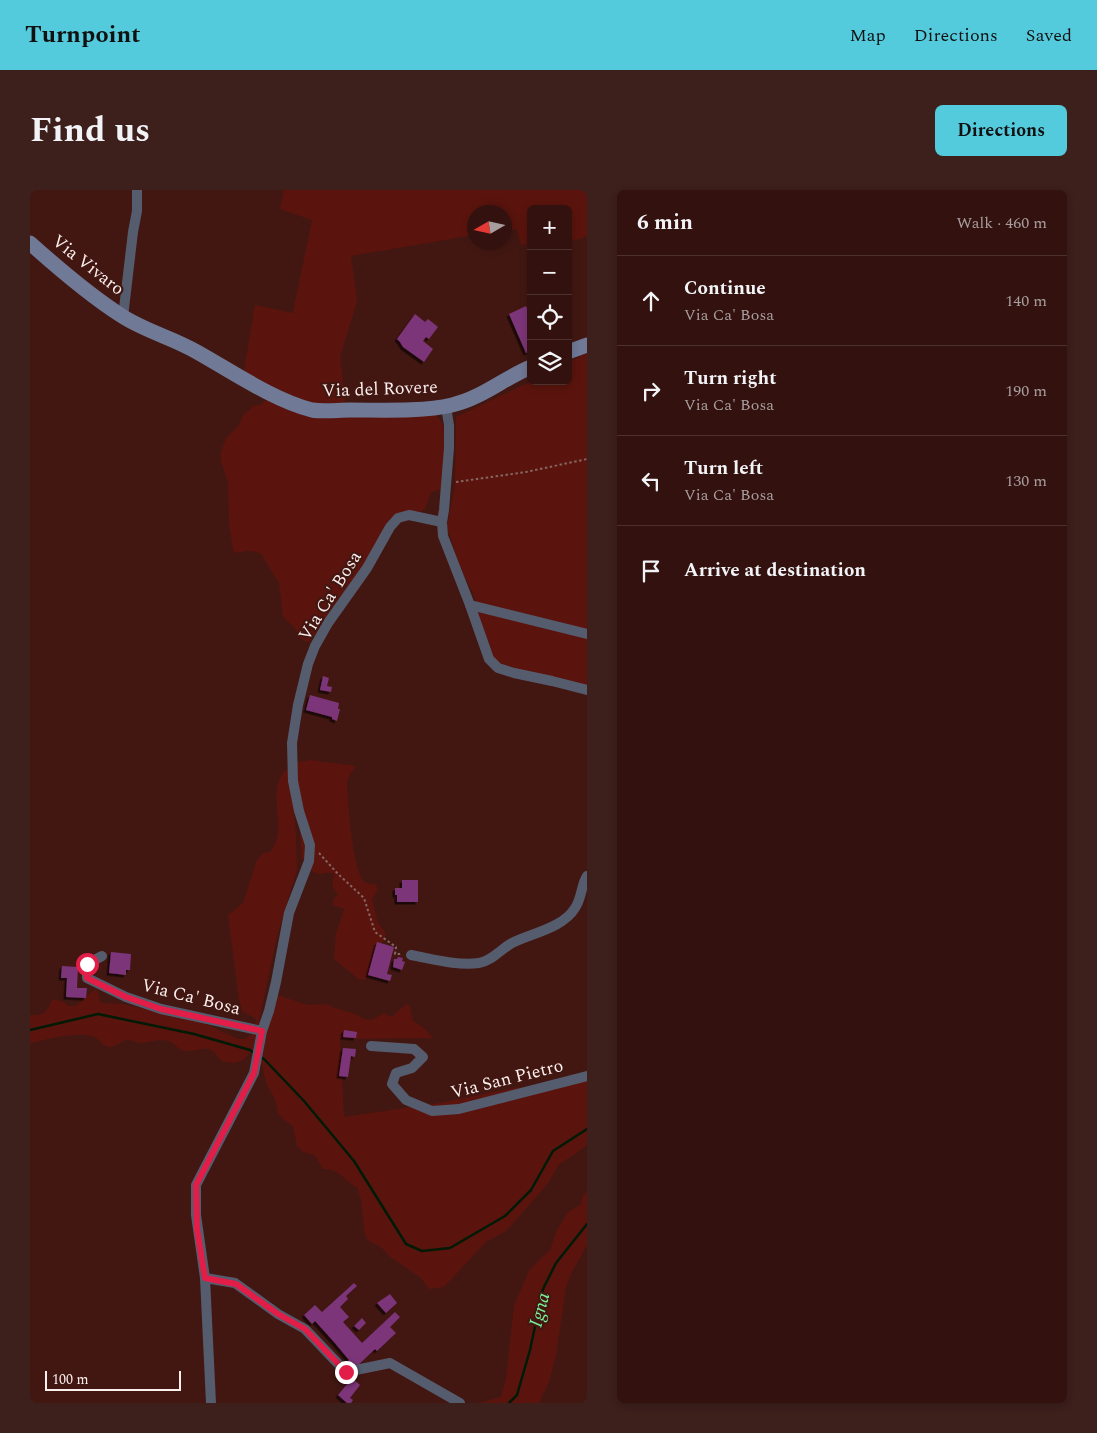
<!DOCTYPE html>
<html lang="en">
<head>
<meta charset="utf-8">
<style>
	body { margin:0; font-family:Spectral,serif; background:#3d1f1c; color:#f1f3f6 }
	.controls { position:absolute; right:15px; top:15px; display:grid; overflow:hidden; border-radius:8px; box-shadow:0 2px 8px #0003 }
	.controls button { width:45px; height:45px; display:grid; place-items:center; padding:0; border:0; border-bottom:1px solid #4d312e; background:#32110e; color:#f1f3f6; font:25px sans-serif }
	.compass { position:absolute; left:437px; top:15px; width:45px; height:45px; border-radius:50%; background:#32110e; box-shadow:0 2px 8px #0003; rotate:261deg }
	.scale { position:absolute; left:15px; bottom:12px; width:136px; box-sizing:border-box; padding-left:5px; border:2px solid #fbefed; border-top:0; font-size:14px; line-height:18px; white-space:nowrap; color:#fbefed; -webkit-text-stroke:4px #421712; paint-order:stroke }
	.stop { position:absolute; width:15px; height:15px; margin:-11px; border:4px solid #e11d48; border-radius:50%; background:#fff }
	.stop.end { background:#e11d48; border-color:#fff; box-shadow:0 1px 5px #0008 }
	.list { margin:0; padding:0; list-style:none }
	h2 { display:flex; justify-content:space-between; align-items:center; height:65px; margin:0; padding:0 20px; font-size:21px }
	h2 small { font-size:16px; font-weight:400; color:#a89d9e }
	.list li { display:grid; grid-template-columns:32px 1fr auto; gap:15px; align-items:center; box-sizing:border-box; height:90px; padding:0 20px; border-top:1px solid #4d312e }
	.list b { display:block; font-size:19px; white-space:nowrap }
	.list p { margin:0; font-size:16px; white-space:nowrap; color:#a89d9e }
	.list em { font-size:16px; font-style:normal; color:#a89d9e }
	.icon { flex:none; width:28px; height:28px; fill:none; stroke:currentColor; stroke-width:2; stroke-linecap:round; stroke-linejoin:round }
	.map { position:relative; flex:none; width:557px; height:1213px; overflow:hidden; border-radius:8px }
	header { display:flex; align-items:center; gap:30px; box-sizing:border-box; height:70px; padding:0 25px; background:#54cadd; color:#111 }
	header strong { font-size:24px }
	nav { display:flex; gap:28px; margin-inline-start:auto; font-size:18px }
	.intro { display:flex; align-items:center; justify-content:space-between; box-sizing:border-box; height:120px; padding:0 30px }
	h1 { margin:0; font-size:35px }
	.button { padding:12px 22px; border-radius:8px; background:#54cadd; color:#111; font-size:18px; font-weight:700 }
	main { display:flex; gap:30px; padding:0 30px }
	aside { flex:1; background:#32110e; border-radius:8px; box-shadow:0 2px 8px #0003 }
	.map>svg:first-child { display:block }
	.green { fill:#5a140d }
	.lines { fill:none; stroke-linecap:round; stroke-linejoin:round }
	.stream { stroke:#001a06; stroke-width:2.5 }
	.building { fill:#7d3479; filter:url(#shadow) }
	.path { stroke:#856662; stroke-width:2; stroke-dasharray:2.5 2.5; stroke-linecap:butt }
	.street { stroke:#555c6e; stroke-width:10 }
	.secondary { stroke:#707a97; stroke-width:15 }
	.route { stroke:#e11d48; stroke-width:6 }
	.labels { text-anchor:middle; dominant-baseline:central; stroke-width:4.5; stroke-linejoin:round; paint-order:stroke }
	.street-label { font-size:18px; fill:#fbefed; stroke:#421712 }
	.water-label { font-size:19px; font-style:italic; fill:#7af097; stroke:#421712 }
</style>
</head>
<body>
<header>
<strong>Turnpoint</strong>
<nav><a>Map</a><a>Directions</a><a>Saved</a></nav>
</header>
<div class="intro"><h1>Find us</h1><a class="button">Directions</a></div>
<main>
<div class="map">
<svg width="557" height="1213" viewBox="0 0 557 1213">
	<defs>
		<filter id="shadow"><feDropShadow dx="-2.5" dy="2.5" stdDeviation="0" flood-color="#0009"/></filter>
	</defs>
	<rect width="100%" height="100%" fill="#421712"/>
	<g class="green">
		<polygon points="254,0 557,0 557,46 550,49 538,50 538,19 501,19 501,54 491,55 487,39 475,41 474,22 444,22 444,45 321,66 327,111 310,167 316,218 274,215 213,186 225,115 262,123 263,122 282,30 250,19"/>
		<polygon points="557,163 557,183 556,186 557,189 557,498 476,480 467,473 458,461 447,423 445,408 429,374 417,337 425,295 426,227 502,191 538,191 538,173"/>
		<path d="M238 209 243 212 402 221 411 231 416 244V298L401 302 395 319 388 323 369 324 361 328 354 337 341 367 290 439 279 452C265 449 270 442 262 435 259 432 256 430 253 426L249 393 231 364 223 361H216L208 363 203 361 199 332 198 293 191 271V262L196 248 208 236 215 222 219 221 223 216 230 215Z"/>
		<path d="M280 570 326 576 320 584 317 592C318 611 322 680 334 691 337 694 340 694 345 694L348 698 342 710 348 733 356 743 337 789 330 790 304 769 306 744 314 719 303 715V710L308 704C300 698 303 692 304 684 299 682 296 683 291 684 282 684 278 676 273 668L272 672 265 573Z"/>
		<path d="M260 577 266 646 267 680 247 746 223 860 222 859C214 873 206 875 191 871 177 850 173 862 155 861 148 860 145 853 138 851 131 849 120 852 112 853 107 853 102 850 97 850 91 851 86 857 79 857 72 856 70 849 64 847 49 841 15 849 0 854V825C15 826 16 822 22 810 29 809 33 811 38 816 50 817 51 811 59 804 61 802 64 801 66 799L69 805 70 813 92 814 115 819 121 818 176 834 208 849H215L222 844 226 829 212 821 209 809 198 725 213 713 227 670 233 663 240 662C244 656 247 651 248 644 250 622 238 591 260 577Z"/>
		<path d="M245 804 274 814 282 815 292 814 299 815 305 818 325 824 334 829 342 830 354 823 359 826H363L376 814 380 817 383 831 394 838 403 848 310 849 314 927 409 913 489 897 505 902 557 889V955L539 968 529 974 519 992 488 1028 476 1041 456 1052 414 1097 399 1099 391 1088 359 1066 351 1057 339 1051 335 1045 331 1010 327 997C313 991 310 978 293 979L285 965 273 962 267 956 263 936 253 929 248 923 245 909 236 893 233 878 230 871Z"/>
		<polygon points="557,1001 557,1055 541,1084 536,1097 526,1165 519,1192 509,1213 449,1213 471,1207 476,1189 484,1115 500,1079 520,1060 526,1042 538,1022 550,1015 553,1006"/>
	</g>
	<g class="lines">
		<g class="stream">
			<polyline points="0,840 68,824 164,844 220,860 224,863"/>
			<polyline points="231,867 235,870 274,911 324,971 376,1054 392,1061 420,1058 475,1026 501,1000 523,961 557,939"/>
			<polyline points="479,1213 487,1205 500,1160 513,1099 526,1073 557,1034"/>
		</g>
	</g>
	<g class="building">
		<polygon points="496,116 498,121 501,120 501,161 496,163 479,124"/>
		<polygon points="385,124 395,132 398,129 408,137 399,149 396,147 393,151 403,159 394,172 373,157 370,152 367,149"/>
		<polygon points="293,486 299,488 297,496 302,497 301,502 290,500"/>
		<polygon points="280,505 309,513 308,519 310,519 307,531 302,529 302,527 276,520"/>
		<polygon points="372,690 388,690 388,712 367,712 367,705 365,705 365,698 372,698"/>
		<polygon points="347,752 364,757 357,784 362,785 360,791 338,785"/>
		<polygon points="81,762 101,764 100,780 96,780 96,785 79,783"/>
		<polygon points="368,767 373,768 372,771 375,772 372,780 363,777 364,769 367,769"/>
		<polygon points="32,776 48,777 47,798 57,798 56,808 36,807 37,788 31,788"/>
		<polygon points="314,840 327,842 326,848 313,847"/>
		<polygon points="313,858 326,859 325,867 321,866 318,887 309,886"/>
		<polygon points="324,1093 327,1096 316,1106 318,1109 310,1117 319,1127 313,1132 332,1153 365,1122 370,1127 360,1137 366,1143 347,1161 345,1159 323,1180 316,1173 319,1170 304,1152 285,1131 282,1134 274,1125 285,1115 292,1122"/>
		<polygon points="360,1104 367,1113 356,1123 347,1113"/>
		<polygon points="332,1128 336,1133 329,1140 324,1136"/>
		<polygon points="322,1188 330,1195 320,1208 323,1210 321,1213 317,1213 308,1205"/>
	</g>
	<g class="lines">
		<g class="path">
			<polyline points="426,292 496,282 557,269"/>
			<polyline points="289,663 308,684 334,708 345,742 366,757 365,764 371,764"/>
		</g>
		<g class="street">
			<polyline points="93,127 103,42 107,21 107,0"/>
			<polyline points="416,217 419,235 419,258 414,320 412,332 413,346 440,415 459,469 468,478 484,483 522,491 557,500"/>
			<polyline points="440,415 557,444"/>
			<path d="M381 765C403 769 427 776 449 773 462 771 471 759 482 753 502 743 533 738 545 718 552 708 551 695 557 686"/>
			<polyline points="72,766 57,774 57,788 96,807 131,819 232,841"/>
			<polyline points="341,856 384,859 393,867 382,878 366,883 362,894 376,910 402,921 429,919 557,886"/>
			<polyline points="175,1088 205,1093 248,1124 275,1139 316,1182 360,1173 430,1213"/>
			<polyline points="181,1213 175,1088 166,1025 166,995 224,883 232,841 239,821 246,792 259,723 279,671 280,655 269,621 263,591 262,553 268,515 278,474 285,456 298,433 337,378 360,337 368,328 379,325 412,332"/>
		</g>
		<g class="secondary">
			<path d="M0 53C29 79 59 105 92 126 115 141 143 148 167 162 201 181 245 211 282 220 294 222 308 220 320 220 351 220 393 222 422 215 452 208 474 188 501 177"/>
			<polyline points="538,162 557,155"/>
		</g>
	</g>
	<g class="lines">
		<polyline class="route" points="57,774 57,788 96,807 131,819 232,841 224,883 166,995 167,1039 175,1088 206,1094 248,1124 275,1139 316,1182"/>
	</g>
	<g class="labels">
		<g class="street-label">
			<text transform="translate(58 75) rotate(38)">Via Vivaro</text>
			<text transform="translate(350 199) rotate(-2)">Via del Rovere</text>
			<text transform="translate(300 406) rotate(-58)">Via Ca' Bosa</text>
			<text transform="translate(161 807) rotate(14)">Via Ca' Bosa</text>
			<text transform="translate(477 889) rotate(-14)">Via San Pietro</text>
		</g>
		<g class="water-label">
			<text transform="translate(510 1120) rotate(-76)">Igna</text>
		</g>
	</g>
</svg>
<div class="controls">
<button>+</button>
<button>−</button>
<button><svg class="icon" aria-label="locate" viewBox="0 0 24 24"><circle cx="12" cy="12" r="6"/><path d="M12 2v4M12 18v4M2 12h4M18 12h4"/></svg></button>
<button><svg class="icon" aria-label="layers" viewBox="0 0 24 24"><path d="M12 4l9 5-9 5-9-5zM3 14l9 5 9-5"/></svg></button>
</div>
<svg class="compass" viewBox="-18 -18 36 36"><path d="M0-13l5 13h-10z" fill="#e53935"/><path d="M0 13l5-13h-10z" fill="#a89d9e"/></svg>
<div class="scale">100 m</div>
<div class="stop" style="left:57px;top:774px"></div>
<div class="stop end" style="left:316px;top:1182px"></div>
</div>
<aside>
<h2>6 min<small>Walk · 460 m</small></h2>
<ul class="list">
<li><svg class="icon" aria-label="ahead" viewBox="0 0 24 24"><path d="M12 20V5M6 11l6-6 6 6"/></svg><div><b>Continue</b><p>Via Ca' Bosa</p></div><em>140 m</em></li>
<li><svg class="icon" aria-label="right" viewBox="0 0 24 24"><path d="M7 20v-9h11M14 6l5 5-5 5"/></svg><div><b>Turn right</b><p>Via Ca' Bosa</p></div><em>190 m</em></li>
<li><svg class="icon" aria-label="left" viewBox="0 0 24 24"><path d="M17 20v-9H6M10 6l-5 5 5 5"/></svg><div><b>Turn left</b><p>Via Ca' Bosa</p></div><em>130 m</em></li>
<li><svg class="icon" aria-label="arrive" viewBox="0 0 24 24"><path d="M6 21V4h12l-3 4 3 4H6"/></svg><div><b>Arrive at destination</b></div></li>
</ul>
</aside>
</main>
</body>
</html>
